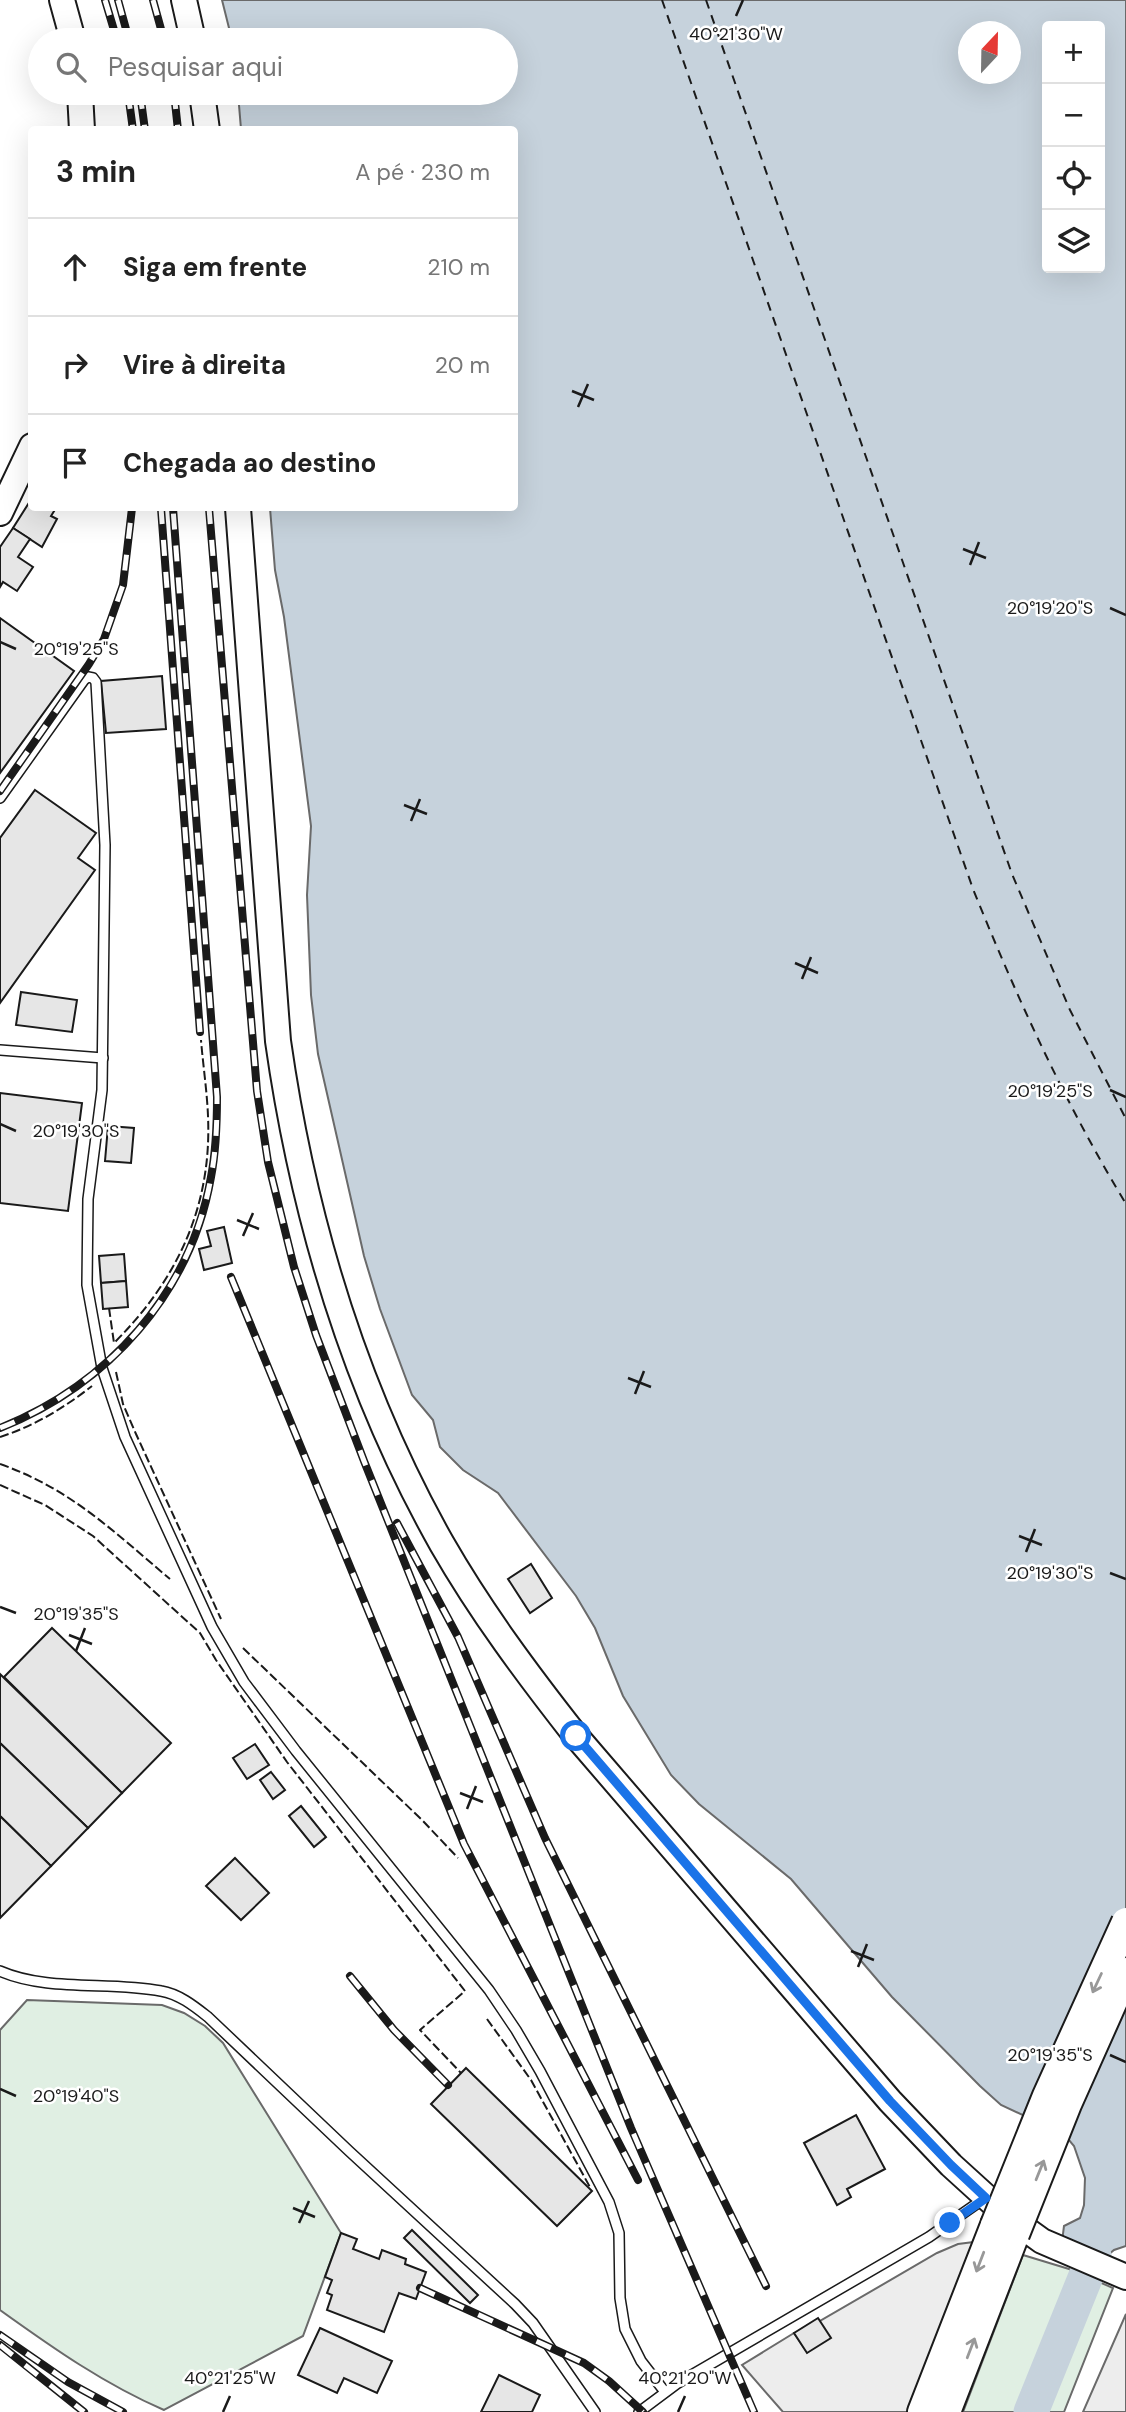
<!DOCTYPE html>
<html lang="pt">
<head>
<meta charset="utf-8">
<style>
	body { margin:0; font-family:"DM Sans",sans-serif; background:#f6f6f6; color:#222 }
	.controls { position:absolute; right:21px; top:21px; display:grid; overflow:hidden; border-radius:7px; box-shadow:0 7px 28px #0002 }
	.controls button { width:63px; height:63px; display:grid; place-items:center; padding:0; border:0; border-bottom:2px solid #e0e0e0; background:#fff; color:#222; font:35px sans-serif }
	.compass { position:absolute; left:958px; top:21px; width:63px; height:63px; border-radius:50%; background:#fff; box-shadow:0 7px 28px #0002; rotate:22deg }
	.stop { position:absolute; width:21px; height:21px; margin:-16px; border:5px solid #1a73e8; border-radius:50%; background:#fff }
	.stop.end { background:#1a73e8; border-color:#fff; box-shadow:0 2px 7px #0008 }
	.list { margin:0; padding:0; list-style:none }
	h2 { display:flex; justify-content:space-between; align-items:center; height:91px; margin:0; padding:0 28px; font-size:30px }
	h2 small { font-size:23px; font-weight:400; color:#767676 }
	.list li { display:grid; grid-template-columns:46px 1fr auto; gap:21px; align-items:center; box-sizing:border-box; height:98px; padding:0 28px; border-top:2px solid #e0e0e0 }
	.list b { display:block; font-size:26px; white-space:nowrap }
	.list em { font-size:23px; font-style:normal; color:#767676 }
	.icon { flex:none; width:38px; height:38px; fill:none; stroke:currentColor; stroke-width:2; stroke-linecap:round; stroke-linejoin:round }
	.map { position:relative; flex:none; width:1126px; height:2412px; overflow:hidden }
	.search { position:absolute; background:#fff; box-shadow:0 7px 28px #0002; left:28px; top:28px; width:490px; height:77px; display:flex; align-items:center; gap:18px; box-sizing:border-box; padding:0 24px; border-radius:38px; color:#767676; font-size:26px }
	.panel { position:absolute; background:#fff; box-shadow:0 7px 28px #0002; left:28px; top:126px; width:490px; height:385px; border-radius:7px }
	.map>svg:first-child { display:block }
	.green { fill:#e0efe3; stroke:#6a6a6a; stroke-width:2 }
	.parking { fill:#ededed; stroke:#6a6a6a; stroke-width:2 }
	.water { fill:#c6d2dc; stroke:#6a6a6a; stroke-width:2; fill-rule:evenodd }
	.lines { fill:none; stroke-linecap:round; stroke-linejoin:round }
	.river { stroke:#c6d2dc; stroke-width:35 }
	.ferry { stroke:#1a1a1a; stroke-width:2; stroke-dasharray:9 7; stroke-linecap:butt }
	.building { fill:#e6e6e6; stroke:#1a1a1a; stroke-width:2 }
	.lane-casing { stroke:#1a1a1a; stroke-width:12 }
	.secondary-casing { stroke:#1a1a1a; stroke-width:28 }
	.primary-casing { stroke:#1a1a1a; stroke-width:32 }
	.lane { stroke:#fff; stroke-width:9 }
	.secondary { stroke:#fff; stroke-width:24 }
	.primary { stroke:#fff; stroke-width:28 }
	.rail-casing { stroke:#1a1a1a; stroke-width:8 }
	.rail { stroke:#fff; stroke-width:5; stroke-dasharray:16; stroke-linecap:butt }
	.primary-bridge-casing { stroke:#1a1a1a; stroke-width:32; stroke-linecap:butt }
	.primary-bridge { stroke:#fff; stroke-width:28 }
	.fence { stroke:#1a1a1a; stroke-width:2; stroke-dasharray:9 3.5; stroke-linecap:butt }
	.oneway { stroke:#989898 }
	.route { stroke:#1a73e8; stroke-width:9 }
	.ticks { fill:none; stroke:#1a1a1a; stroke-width:2.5 }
	.ticks-label { font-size:18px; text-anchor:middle; fill:#1a1a1a; stroke:#fff; stroke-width:5; stroke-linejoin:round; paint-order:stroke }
</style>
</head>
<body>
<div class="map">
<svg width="1126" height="2412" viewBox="0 0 1126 2412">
	<rect width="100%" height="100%" fill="#fff"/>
	<g class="green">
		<path d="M27 2000 162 2005 184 2013 205 2026 223 2043 341 2233 303 2336 164 2410C104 2384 53 2348 0 2310V2030Z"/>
		<polygon points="1023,2255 1069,2269 1113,2288 1064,2412 963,2412"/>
	</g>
	<g class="parking">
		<polygon points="982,2241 927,2412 783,2412 742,2365 794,2333 807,2352 820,2321 937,2253 958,2244"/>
		<polygon points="1126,2314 1126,2412 1083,2412"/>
	</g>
	<path class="water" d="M222 0H1126V2246L1114 2250 1102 2260 1062 2242 1064 2226 1080 2218 1084 2205 1085 2178 1074 2146 1064 2134 1001 2105 980 2086 892 1997 791 1879 699 1804 671 1775 623 1696 595 1628 576 1596 498 1493 463 1470 440 1447 433 1420 412 1395 380 1309 364 1256 318 1054 311 995 307 895 311 826 284 617 275 570 270 508H514V130L241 129 238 93H506V40H232ZM1047 26H1100V268H1047ZM968 32H1010V74H968Z"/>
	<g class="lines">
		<polyline class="river" points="1031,2412 1094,2256"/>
		<g class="ferry">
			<path d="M662 0 973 889C1017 998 1065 1103 1126 1204"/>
			<polyline points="706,0 1012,874 1070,1010 1126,1119"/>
		</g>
	</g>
	<g class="building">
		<polygon points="32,498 32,508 56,508 51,516 57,519 42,547 13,528"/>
		<polygon points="13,528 30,539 18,557 33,567 17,591 3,582 0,587 0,547"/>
		<polygon points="0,618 74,671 0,773"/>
		<polygon points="162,676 166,729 106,733 101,681"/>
		<polygon points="35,790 96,833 78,858 95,870 0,1003 0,838"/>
		<polygon points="21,992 77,1000 72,1032 16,1025"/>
		<polygon points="0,1093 82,1103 68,1211 0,1203"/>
		<polygon points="108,1126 134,1128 131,1163 105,1161"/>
		<polygon points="224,1227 232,1263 204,1270 199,1249 211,1246 207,1231"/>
		<polygon points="124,1254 126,1281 101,1283 99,1256"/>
		<polygon points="126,1281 128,1307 103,1309 101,1283"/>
		<polygon points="531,1564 552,1598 530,1613 508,1579"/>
		<polygon points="52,1628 171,1743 122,1793 4,1677"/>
		<polygon points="0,1674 122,1793 88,1828 0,1743"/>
		<polygon points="0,1743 88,1828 51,1866 0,1816"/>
		<polygon points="255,1744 269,1765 247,1779 233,1758"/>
		<polygon points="271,1772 285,1790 273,1799 260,1780"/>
		<polygon points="301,1806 326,1837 314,1847 289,1816"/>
		<polygon points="0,1816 51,1866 0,1918"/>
		<polygon points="235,1858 269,1893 241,1920 206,1886"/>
		<polygon points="466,2068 592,2191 557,2226 431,2104"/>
		<polygon points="856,2115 885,2169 847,2189 851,2197 837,2205 804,2143"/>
		<polygon points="412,2230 478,2295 470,2303 404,2238"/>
		<polygon points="341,2233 357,2239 353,2249 379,2259 382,2250 406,2259 405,2264 426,2272 416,2299 399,2293 384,2332 327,2310 332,2295 327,2293 332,2280 325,2277"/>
		<polygon points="818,2318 831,2338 807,2353 794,2333"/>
		<polygon points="320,2328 392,2361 377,2393 344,2378 337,2393 298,2375"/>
		<polygon points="499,2375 540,2395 532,2412 481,2412"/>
	</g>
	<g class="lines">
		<g class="lane-casing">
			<g id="lane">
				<polyline points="0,798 84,680 88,677 93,678 96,682 105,845 102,1090 88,1199 87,1285 102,1368 125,1437 212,1627 244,1682 296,1751 489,1990 516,2030 540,2071 609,2202 619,2233 620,2298 625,2329 641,2361 665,2392"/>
				<polyline points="0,1050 103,1058"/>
				<path d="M0 1971C48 1992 110 1981 161 1991 179 1994 194 2006 208 2017L349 2151 515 2304 533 2323 595 2412"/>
				<polyline points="639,2412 678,2383 929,2237 985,2198"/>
			</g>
		</g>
		<g class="secondary-casing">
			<g id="secondary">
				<polyline points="62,0 73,40"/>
				<polyline points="184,0 193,40"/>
				<polyline points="80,93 82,130"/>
				<polyline points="202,93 207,130"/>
				<path d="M238 508 278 1041C303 1216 355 1390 442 1544 481 1612 528 1675 576 1736L890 2101 951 2165 1006 2215 1042 2241 1126 2277"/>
				<polyline points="0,513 32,446"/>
			</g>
		</g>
		<g class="primary-casing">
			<g id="primary">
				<polyline points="922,2412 995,2225"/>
				<polyline points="946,2412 1015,2234"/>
			</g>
		</g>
		<use href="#lane" class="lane"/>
		<use href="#secondary" class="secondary"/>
		<use href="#primary" class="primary"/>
		<g class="rail-casing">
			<g id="rail">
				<polyline points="105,0 117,40"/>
				<polyline points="118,0 129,40"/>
				<polyline points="153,0 164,40"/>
				<polyline points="128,93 133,130"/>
				<polyline points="140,93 145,130"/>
				<polyline points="174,93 178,130"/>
				<polyline points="161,508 200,1032"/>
				<polyline points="209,508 257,1091 268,1162 294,1267 316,1335 364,1461 631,2128 754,2412"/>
				<polyline points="0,791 89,664 104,639 123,585 132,508"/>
				<polyline points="231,1277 464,1844 638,2180"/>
				<path d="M0 1428C108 1385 191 1293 211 1177 216 1151 217 1124 217 1097L173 508"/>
				<polyline points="397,1523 458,1637 545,1838 766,2286"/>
				<polyline points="350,1976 394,2030 448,2085"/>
				<polyline points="420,2288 584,2363 609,2381 643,2412"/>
				<polyline points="0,2335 68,2382 123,2412"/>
				<polyline points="0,2345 84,2412"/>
			</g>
		</g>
		<use href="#rail" class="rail"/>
		<g class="primary-bridge-casing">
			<g id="primary-bridge">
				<polyline points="995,2225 1047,2096 1126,1922"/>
				<polyline points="1015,2234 1067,2104 1126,1972"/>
			</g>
		</g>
		<use href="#primary-bridge" class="primary-bridge"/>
		<g class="fence">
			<path d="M109 1308 114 1343C177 1280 212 1207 208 1116 207 1091 203 1065 201 1040"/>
			<polyline points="116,1372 123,1404 136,1434 221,1619"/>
			<path d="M0 1437C34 1426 64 1408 92 1386"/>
			<path d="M0 1464C71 1489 114 1532 170 1579"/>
			<polyline points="0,1485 45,1505 93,1536 200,1633 216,1660 287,1762 465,1991 420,2030 461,2073"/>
			<polyline points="243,1648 422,1820 458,1858"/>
			<polyline points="487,2019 531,2080 591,2189"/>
		</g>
	</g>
	<defs><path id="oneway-shaft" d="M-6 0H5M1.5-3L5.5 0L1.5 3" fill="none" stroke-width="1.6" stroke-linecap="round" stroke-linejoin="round" transform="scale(1.75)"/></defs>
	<g class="oneway">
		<use href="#oneway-shaft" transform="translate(1097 1983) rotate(115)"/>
		<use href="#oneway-shaft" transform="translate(1040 2170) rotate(-68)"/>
		<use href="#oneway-shaft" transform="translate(980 2262) rotate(111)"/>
		<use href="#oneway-shaft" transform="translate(971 2348) rotate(-69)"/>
	</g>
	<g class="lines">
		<polyline class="route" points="576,1736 890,2101 951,2165 986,2198 950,2223"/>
	</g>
	<path class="ticks" d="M736 16 743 0M572 391 594 400M578 407 588 384M963 549 986 558M970 565 979 542M1110 608 1126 615M0 642 16 649M404 805 427 814M411 821 420 799M795 963 818 973M802 979 811 957M1110 1090 1126 1097M0 1124 16 1131M237 1220 259 1229M243 1236 253 1213M628 1378 651 1387M635 1394 644 1371M1019 1536 1042 1545M1026 1552 1035 1529M1110 1573 1126 1579M0 1607 16 1613M69 1635 92 1644M76 1651 85 1628M460 1793 483 1802M467 1809 476 1786M851 1951 874 1960M858 1967 867 1944M1110 2055 1126 2062M0 2089 16 2096M293 2208 315 2217M299 2223 309 2201M223 2412 230 2396M678 2412 685 2396"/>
	<g class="ticks-label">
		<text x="736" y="40">40°21'30"W</text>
		<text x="1050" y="614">20°19'20"S</text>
		<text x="76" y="655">20°19'25"S</text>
		<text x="1050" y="1097">20°19'25"S</text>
		<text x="76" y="1137">20°19'30"S</text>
		<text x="1050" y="1579">20°19'30"S</text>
		<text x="76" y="1620">20°19'35"S</text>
		<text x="1050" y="2061">20°19'35"S</text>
		<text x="76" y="2102">20°19'40"S</text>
		<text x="230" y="2384">40°21'25"W</text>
		<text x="685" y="2384">40°21'20"W</text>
	</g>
</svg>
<div class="controls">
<button>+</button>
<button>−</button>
<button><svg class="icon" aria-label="locate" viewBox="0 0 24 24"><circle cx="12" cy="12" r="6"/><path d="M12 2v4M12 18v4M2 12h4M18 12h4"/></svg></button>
<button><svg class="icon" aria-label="layers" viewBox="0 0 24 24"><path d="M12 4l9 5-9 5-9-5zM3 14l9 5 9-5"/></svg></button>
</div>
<svg class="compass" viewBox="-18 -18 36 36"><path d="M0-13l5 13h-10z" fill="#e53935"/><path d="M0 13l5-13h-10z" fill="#767676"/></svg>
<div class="stop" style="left:576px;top:1736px"></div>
<div class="stop end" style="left:950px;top:2223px"></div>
<div class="search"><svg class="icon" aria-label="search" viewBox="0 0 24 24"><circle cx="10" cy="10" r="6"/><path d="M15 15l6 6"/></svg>Pesquisar aqui</div>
<section class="panel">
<h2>3 min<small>A pé · 230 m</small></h2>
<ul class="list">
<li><svg class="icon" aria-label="ahead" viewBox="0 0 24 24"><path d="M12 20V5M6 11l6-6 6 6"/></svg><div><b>Siga em frente</b></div><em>210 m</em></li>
<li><svg class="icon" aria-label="right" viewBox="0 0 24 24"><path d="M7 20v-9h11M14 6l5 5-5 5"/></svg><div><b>Vire à direita</b></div><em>20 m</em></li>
<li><svg class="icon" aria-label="arrive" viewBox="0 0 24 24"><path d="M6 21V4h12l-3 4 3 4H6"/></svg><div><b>Chegada ao destino</b></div></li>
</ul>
</section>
</div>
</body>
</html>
